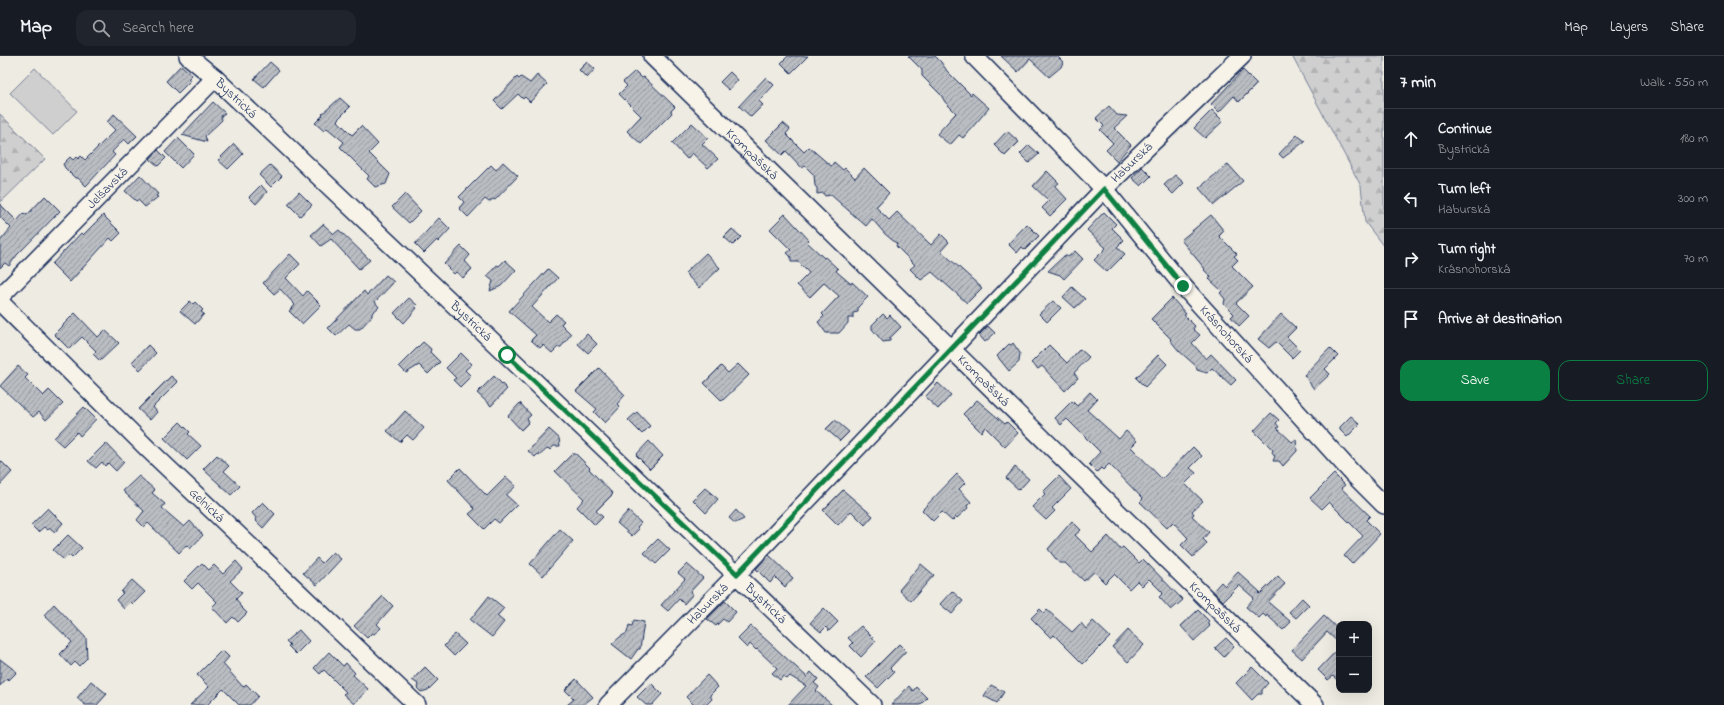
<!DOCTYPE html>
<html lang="en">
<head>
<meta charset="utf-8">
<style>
	body { margin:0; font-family:"Indie Flower",sans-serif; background:#20242c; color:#f1f3f6 }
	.controls { position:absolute; right:12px; bottom:12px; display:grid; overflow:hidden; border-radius:8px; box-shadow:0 4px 16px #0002 }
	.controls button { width:36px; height:36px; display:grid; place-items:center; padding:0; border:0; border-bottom:1px solid #363941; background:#171b24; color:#f1f3f6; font:20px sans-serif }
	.stop { position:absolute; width:12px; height:12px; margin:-9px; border:3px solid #0b8043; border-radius:50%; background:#fff }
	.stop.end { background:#0b8043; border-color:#fff; box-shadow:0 1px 4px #0008 }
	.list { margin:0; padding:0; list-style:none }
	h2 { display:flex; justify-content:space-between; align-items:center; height:52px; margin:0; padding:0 16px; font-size:17px }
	h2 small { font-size:13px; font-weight:400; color:#9ea1a6 }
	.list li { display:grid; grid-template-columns:26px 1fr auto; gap:12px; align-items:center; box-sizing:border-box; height:60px; padding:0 16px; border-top:1px solid #363941 }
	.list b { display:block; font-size:15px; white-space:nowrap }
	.list p { margin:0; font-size:13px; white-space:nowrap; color:#9ea1a6 }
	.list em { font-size:13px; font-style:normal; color:#9ea1a6 }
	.actions { display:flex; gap:8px; padding:12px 16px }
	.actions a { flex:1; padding:9px 0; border:1px solid #0b8043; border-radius:12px; text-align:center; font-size:14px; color:#0b8043 }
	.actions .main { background:#0b8043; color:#fff }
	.icon { flex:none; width:22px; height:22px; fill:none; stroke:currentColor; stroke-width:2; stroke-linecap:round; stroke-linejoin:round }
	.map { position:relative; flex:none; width:1384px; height:649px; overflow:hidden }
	header { display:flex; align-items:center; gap:24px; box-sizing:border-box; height:56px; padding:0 20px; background:#171b24; border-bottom:1px solid #363941 }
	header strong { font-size:19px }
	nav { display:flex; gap:22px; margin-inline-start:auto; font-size:14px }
	.search { width:280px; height:36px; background:#20242c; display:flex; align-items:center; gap:10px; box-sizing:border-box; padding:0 14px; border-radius:12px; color:#9ea1a6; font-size:15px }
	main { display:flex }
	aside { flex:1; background:#171b24 }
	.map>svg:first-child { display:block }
	.green { fill:#cfcfcf; stroke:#757f96 }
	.forest { fill:url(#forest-firs); stroke:#757f96 }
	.building { fill:url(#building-hatch); stroke:#1b2f5e }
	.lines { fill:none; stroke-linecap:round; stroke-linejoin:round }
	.minor-casing { stroke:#1b2f5e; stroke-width:20 }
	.minor { stroke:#f7f3e8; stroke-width:17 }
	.route { stroke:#0b8043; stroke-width:5 }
	.labels { text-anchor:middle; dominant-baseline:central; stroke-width:3; stroke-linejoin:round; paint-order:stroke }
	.street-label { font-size:13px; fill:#1b2f5e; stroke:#f7f3e8 }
</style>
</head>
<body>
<header>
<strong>Map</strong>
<div class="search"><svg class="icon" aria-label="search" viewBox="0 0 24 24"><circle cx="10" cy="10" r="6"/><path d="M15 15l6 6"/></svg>Search here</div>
<nav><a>Map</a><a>Layers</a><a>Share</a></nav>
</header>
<main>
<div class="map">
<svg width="1384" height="649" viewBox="0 0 1384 649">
	<defs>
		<pattern id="forest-firs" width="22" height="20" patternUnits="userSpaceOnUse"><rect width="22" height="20" fill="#cfcfcf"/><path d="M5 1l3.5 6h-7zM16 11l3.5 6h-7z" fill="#b1b2b4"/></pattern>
		<pattern id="building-hatch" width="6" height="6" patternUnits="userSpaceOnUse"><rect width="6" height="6" fill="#babdc2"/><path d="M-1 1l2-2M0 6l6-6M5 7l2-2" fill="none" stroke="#969aa1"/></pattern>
	</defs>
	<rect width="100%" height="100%" fill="#eeebe2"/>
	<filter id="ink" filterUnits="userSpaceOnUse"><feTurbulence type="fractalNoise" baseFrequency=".025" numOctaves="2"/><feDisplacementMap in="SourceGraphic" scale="8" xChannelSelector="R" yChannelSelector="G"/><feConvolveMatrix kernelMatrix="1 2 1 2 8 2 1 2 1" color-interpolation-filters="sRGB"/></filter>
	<g filter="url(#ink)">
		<polygon class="green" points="35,12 77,55 53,79 10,37"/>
		<g class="forest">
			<polygon points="1292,0 1384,0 1384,191 1365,166 1361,130"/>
			<polygon points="0,58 45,103 0,147"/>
		</g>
		<g class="building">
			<polygon points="788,0 808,0 791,17 781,7"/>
			<polygon points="908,0 935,0 941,6 947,15 971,39 972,37 989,52 963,82 959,79 950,89 937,78 956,57 945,46 941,39 922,20 922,14"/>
			<polygon points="1001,0 1057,0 1063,6 1061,11 1049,21 1030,3 1018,16"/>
			<polygon points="270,6 279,14 264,31 254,23"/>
			<polygon points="587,6 595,13 587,22 579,14"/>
			<polygon points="181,9 192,19 188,23 190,25 178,37 166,25"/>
			<polygon points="1243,14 1257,28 1239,46 1234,40 1219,56 1211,48"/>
			<polygon points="635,15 642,22 644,21 675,51 671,55 672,57 641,88 627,75 641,60 619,38 627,30 623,26"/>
			<polygon points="730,16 738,24 729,34 720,26"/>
			<polygon points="537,19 547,28 530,46 525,41 523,43 518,38 502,53 494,45 517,21 519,23 521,21 530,27"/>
			<polygon points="766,21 774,29 759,45 763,49 751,61 739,50"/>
			<polygon points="340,42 350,51 337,64 352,79 361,70 378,88 369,97 390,118 386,128 375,131 367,123 369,120 340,91 344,86 327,72 324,75 315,67 323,59 322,58"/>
			<polygon points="213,46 225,57 221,60 222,64 205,80 207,86 182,79"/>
			<polygon points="1109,50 1117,59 1127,60 1114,72 1131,89 1117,105 1106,94 1113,87 1100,74 1104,70 1096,62"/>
			<polygon points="1212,54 1223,65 1205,82 1194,72"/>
			<polygon points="114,58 137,80 129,88 124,83 112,96 115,99 86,130 78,122 75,122 65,112 63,108 70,101 73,104 76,101 78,103 81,100 85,104 115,74 107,66"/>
			<polygon points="692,67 708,82 702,88 718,103 708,112 692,97 687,103 672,87"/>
			<polygon points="783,67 790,73 786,78 804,96 809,91 831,110 834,106 843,114 845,112 855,122 864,112 889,137 876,151 889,164 897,156 931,189 941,178 949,186 941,195 982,232 967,247 932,216 921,224 910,213 915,209 896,190 897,188 885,178 872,163 866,170 831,139 825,140 823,137 817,138 817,132 815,130 814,119 805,110 802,112 786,95 782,99 766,84"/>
			<polygon points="1007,75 1019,86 1005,100 994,89"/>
			<polygon points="1297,79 1305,85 1283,102 1279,98"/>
			<polygon points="178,82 194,98 181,112 165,96"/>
			<polygon points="234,88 243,98 228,113 218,104"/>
			<polygon points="1029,89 1039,98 1029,107 1020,98"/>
			<polygon points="158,94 166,102 158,110 150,103"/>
			<polygon points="503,106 518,120 495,144 493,143 489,146 485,143 468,161 459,152 464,146 459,141 491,109 496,114"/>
			<polygon points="1228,108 1243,125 1214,149 1199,132"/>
			<polygon points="270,109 282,120 271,131 259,119"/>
			<polygon points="1142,111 1151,120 1141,130 1132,122"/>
			<polygon points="1047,115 1059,127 1055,130 1067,143 1050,160 1042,152 1049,145 1033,130"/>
			<polygon points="140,119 158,138 156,140 158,141 145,151 138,144 136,145 125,135"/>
			<polygon points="1175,119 1184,127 1173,138 1164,129"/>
			<polygon points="261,129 267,136 256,148 249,141"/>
			<polygon points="299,136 312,149 300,160 288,148"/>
			<polygon points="405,138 421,155 409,167 392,151"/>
			<polygon points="45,140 60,155 17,199 9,210 5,207 0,212 0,185 11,172 0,161 0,148 17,165 24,157 27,159"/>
			<polygon points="1104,156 1116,168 1112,172 1124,184 1117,191 1125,198 1107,216 1094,204 1106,192 1087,174"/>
			<polygon points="785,158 809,184 807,186 824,202 825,201 838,213 836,215 851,228 852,226 868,241 858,251 858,256 853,257 853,262 848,262 848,267 839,277 826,277 818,266 824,260 822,258 839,240 824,227 810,241 797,229 809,217 798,206 791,206 791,201 787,197 791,194 770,173"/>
			<polygon points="103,159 121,177 113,185 110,182 70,226 52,208 81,177 83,179"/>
			<polygon points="1211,159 1224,175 1219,180 1237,198 1234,200 1238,204 1232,210 1253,231 1236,247 1249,260 1239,270 1231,261 1234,258 1224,248 1225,243 1220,237 1222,235 1209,223 1211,221 1204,214 1205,213 1181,184"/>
			<polygon points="439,162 450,173 438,186 437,184 424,197 415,188"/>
			<polygon points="323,168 334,178 339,174 370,204 359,213 331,183 321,190 311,179"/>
			<polygon points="1027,168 1039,180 1025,194 1022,191 1017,197 1008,188"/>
			<polygon points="732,173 741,181 733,189 724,181"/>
			<polygon points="461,190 470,199 465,205 472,213 463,222 456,216 454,218 444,208"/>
			<polygon points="1075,195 1083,203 1064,223 1060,219 1048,215 1065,199 1068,201"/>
			<polygon points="706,197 720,212 699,232 685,217"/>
			<polygon points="290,198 300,208 286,222 303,240 307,235 321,249 302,268 289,255 295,249 280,233 274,238 263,227"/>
			<polygon points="505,204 516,214 501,230 490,235 493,225 487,220 497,209 499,210"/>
			<polygon points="548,213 558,222 532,251 548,266 556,258 564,265 561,268 571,278 561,291 558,291 552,297 543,289 540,292 531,284 536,279 509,255"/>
			<polygon points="386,219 394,226 375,246 379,251 372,257 372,260 360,273 355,273 349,268 336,280 328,272 364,235 367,239"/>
			<polygon points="1072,231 1085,243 1075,252 1063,241"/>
			<polygon points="409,242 417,249 415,251 417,252 404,267 394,257"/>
			<polygon points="1172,242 1186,258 1184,259 1195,270 1193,273 1200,279 1192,287 1206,303 1211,298 1236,324 1231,329 1212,312 1207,317 1197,314 1196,310 1179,295 1170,284 1171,283 1151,263"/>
			<polygon points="190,245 193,248 195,246 203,254 201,256 204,258 195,268 180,255"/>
			<polygon points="1053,245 1061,252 1047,266 1039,258"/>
			<polygon points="75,257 98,281 105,274 119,287 100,305 93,298 96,295 82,281 69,293 54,278"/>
			<polygon points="883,258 887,262 890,259 901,271 890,282 890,285 883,286 872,273 872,269"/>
			<polygon points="1281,258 1296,272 1287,281 1300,294 1292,302 1276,286 1269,292 1258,283"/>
			<polygon points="988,270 995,277 985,286 979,279"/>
			<polygon points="587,278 597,288 588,297 578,288"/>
			<polygon points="423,286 431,293 430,296 440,306 428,318 419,309 406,317 399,310"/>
			<polygon points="1013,287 1020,297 1019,306 1009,315 997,300 1009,288 1011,289"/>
			<polygon points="148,289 156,297 140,314 132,306"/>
			<polygon points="1049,289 1067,307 1080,293 1089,301 1074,317 1078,322 1065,335 1042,310 1038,313 1031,307"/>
			<polygon points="1330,292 1338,300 1325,313 1330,318 1314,333 1304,319"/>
			<polygon points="461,297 472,308 465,314 471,320 460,331 453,324 456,322 446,312"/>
			<polygon points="1158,299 1167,308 1145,331 1136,322"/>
			<polygon points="738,308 749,319 722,345 704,327 721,310 728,317"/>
			<polygon points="18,310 28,319 25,322 43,340 49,334 63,348 46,364 39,356 33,361 0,330"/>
			<polygon points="599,312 625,339 617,348 620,351 605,367 594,356 597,353 576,335"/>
			<polygon points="171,320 178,326 153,351 157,356 150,364 138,353"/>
			<polygon points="494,320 507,333 491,350 477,337"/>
			<polygon points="938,327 951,339 938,353 925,341"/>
			<polygon points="1090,336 1097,343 1087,354 1119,383 1126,375 1137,385 1131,391 1162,423 1193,391 1202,400 1190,412 1196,417 1185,428 1203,445 1192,455 1194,458 1192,460 1209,476 1203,483 1207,487 1204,491 1193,501 1181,489 1188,482 1173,466 1167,472 1140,446 1143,443 1109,408 1103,414 1101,412 1097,416 1089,408 1100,396 1067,363 1061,369 1055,362 1072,345 1077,350"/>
			<polygon points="977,344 1005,368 1007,366 1018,377 1005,391 985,371 981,376 963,358"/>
			<polygon points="520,347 531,359 527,363 529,366 521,374 508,360"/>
			<polygon points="84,351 96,363 80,380 77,376 63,390 54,382"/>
			<polygon points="405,355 424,372 413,384 407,379 400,386 387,375"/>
			<polygon points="637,356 650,370 642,378 628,364"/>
			<polygon points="1271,357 1279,364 1276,367 1279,371 1277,372 1292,386 1296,383 1297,395 1283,410 1279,405 1273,405 1275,400 1272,396 1273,394 1254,375"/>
			<polygon points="1351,360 1360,368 1347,381 1340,374 1340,371"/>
			<polygon points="835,364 849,376 840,385 826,373"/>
			<polygon points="180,366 190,376 188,378 201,390 187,404 164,382"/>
			<polygon points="549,373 559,382 560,390 554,390 550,394 548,392 539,400 538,398 535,401 528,395"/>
			<polygon points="649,385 663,400 650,413 636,399"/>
			<polygon points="106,387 124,406 116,415 108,407 105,410 102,406 96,412 88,405"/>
			<polygon points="572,398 576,398 590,412 589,413 613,438 596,455 603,461 595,469 577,451 584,443 555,415"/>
			<polygon points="217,399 229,410 224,415 240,430 231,439 203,413"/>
			<polygon points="0,404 12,416 0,429"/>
			<polygon points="1015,411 1029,423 1019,434 1006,422"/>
			<polygon points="460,412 487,440 506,421 516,430 506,439 517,449 499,467 494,463 484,473 469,458 475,453 448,424"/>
			<polygon points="957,418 965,427 959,433 971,446 967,450 968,452 957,462 956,461 952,465 942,456 933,465 922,454"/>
			<polygon points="1334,418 1345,429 1341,432 1370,460 1366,464 1380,478 1352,508 1344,500 1363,480 1329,446 1322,453 1310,442"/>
			<polygon points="139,420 155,434 152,437 165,448 162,452 184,471 190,465 203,479 190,493 186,489 179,497 148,467 144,471 137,464 144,455 123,435"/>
			<polygon points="1059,420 1071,433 1052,452 1055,455 1046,464 1032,451 1045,438 1043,436"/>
			<polygon points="705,432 718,443 706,457 693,444"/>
			<polygon points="843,434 873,460 865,469 851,455 838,469 823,454"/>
			<polygon points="263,446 275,458 263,472 255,464 256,462 252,457"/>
			<polygon points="48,452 63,467 55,476 50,472 48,474 44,471 38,476 31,469"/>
			<polygon points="736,454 744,463 735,467 729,462"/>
			<polygon points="628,455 641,467 637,471 639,473 632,480 617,467"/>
			<polygon points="1072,465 1081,474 1075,479 1092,496 1108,480 1120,493 1123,491 1139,507 1143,503 1183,544 1171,554 1159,541 1163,537 1149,523 1142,530 1137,525 1129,533 1114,518 1105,527 1094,516 1084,525 1065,507 1059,507 1048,493"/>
			<polygon points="560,473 573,485 543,520 530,508"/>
			<polygon points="68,479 82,492 72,502 69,499 64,504 53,494"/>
			<polygon points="658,483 670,494 656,508 644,497"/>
			<polygon points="333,496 341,503 317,529 303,517 317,502 322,507"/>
			<polygon points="769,499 793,522 785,531 775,521 770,527 756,513"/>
			<polygon points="236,505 243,513 230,525 242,537 236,543 240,548 239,549 247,557 238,566 233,561 227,567 212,551 217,546 198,527 192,533 184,525 202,507 209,514 214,509 223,518"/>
			<polygon points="687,508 703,522 690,536 693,538 684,548 679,543 668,555 661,549 685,523 678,517"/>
			<polygon points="921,508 934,519 911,545 899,534"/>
			<polygon points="1238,516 1260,536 1258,538 1261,537 1278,520 1285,528 1268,546 1291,566 1283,574 1267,559 1266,561 1263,558 1259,562 1246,551 1254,542 1239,529 1223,545 1213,535 1221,526 1225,530"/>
			<polygon points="132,524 145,536 133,548 131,546 124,553 116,544 123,537 121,536"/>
			<polygon points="952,535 963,545 952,558 940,548"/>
			<polygon points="383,540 393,550 377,568 381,572 374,578 372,577 367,582 354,570"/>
			<polygon points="489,540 504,552 497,560 504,566 492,581 470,564"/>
			<polygon points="1302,542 1309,549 1296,562 1289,556"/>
			<polygon points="725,545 736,556 727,566 723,563 716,570 707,563"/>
			<polygon points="54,548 86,582 87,602 79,610 75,606 71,610 60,598 72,586 44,559"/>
			<polygon points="824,552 838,566 829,575 826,571 821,576 810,567"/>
			<polygon points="1040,553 1044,557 1047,554 1072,576 1081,567 1086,573 1093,565 1110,581 1083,608 1054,579 1051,582 1031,562"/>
			<polygon points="1198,554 1209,565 1207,567 1210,570 1194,585 1181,570"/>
			<polygon points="1324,560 1339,574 1339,587 1327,576 1302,603 1292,594"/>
			<polygon points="634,564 644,566 640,593 638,593 631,603 612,588 620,581 627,577 629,569 632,570"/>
			<polygon points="751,570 807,621 811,616 818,623 814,627 819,631 816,635 832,649 788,649 806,630 790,620 787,623 783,620 780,624 772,617 777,612 757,593 756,594 750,588 747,592 738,583"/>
			<polygon points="861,570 876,585 861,601 850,590 853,587 848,582"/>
			<polygon points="299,574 309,585 296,598 288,590 290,589 286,585"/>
			<polygon points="1128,574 1144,589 1128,606 1112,591"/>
			<polygon points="455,578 466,588 454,600 444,590"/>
			<polygon points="1226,582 1234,590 1224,601 1215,592"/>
			<polygon points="899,588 906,595 890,612 894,616 878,632 866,621"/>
			<polygon points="1339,592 1339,626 1333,620 1328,624 1318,614"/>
			<polygon points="222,594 229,601 223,608 243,631 246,628 258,640 250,649 239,649 223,633 207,649 190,649 209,631 197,619"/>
			<polygon points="329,596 343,610 346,607 355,617 353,619 368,633 354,648 343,638 346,636 324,614 320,618 314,612"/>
			<polygon points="0,603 17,616 9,624 7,622 0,630"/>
			<polygon points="425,611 438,624 428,634 421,636 417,632 418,628 412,624"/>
			<polygon points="1252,611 1268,627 1262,634 1262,638 1258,638 1252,644 1236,627"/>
			<polygon points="707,619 718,631 710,639 712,643 706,649 694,649 686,641"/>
			<polygon points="576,623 593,641 583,649 567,649 574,643 565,634"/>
			<polygon points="91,625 107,638 97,649 85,649 77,642"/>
			<polygon points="651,627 662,638 652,649 646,649 637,641"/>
			<polygon points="991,629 1004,636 997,647 984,640"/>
			<polygon points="909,630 913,635 916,631 927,642 920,649 891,649"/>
		</g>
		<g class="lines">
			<g class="minor-casing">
				<g id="minor">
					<path id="s1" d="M188 0 215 22 507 299 872 649"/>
					<path id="s2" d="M652 0 1315 649"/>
					<path id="s3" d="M974 0 1104 133 1183 230 1353 418 1384 449"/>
					<path id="s4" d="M0 241 215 22"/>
					<path id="s5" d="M0 246 149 394 417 649"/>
					<path id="s6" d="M608 649 737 518 1104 133 1242 0"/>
				</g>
			</g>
			<use href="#minor" class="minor"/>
		</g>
	</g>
	<g class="lines" filter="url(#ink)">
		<polyline class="route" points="507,299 737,518 1104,133 1183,230"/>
	</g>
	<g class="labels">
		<g class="street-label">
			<text stroke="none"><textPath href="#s1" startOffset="64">Bystrická</textPath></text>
			<text stroke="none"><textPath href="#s2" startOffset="140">Krompašská</textPath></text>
			<text stroke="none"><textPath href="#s6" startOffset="754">Haburská</textPath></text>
			<text stroke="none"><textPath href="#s4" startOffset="153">Jelšavská</textPath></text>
			<text stroke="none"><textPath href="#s1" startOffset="388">Bystrická</textPath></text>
			<text stroke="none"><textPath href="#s3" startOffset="376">Krásnohorská</textPath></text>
			<text stroke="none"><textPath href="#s2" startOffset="464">Krompašská</textPath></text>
			<text stroke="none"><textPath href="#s5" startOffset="290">Gelnická</textPath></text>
			<text stroke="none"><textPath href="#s1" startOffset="796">Bystrická</textPath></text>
			<text stroke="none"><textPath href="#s6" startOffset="142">Haburská</textPath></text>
			<text stroke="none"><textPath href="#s2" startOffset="788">Krompašská</textPath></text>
		</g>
	</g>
</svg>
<div class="controls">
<button>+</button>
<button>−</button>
</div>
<div class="stop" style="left:507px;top:299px"></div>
<div class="stop end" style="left:1183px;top:230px"></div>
</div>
<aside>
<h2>7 min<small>Walk · 550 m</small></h2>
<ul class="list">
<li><svg class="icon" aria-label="ahead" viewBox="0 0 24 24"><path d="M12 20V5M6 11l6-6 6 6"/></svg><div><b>Continue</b><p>Bystrická</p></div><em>180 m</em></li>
<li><svg class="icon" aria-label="left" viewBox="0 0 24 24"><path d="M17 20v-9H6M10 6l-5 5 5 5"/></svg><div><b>Turn left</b><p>Haburská</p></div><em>300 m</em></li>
<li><svg class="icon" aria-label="right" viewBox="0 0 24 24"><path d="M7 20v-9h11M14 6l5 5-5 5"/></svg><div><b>Turn right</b><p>Krásnohorská</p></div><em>70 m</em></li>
<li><svg class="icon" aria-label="arrive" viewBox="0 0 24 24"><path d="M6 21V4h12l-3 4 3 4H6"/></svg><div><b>Arrive at destination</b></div></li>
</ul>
<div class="actions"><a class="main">Save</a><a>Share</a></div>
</aside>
</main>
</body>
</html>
